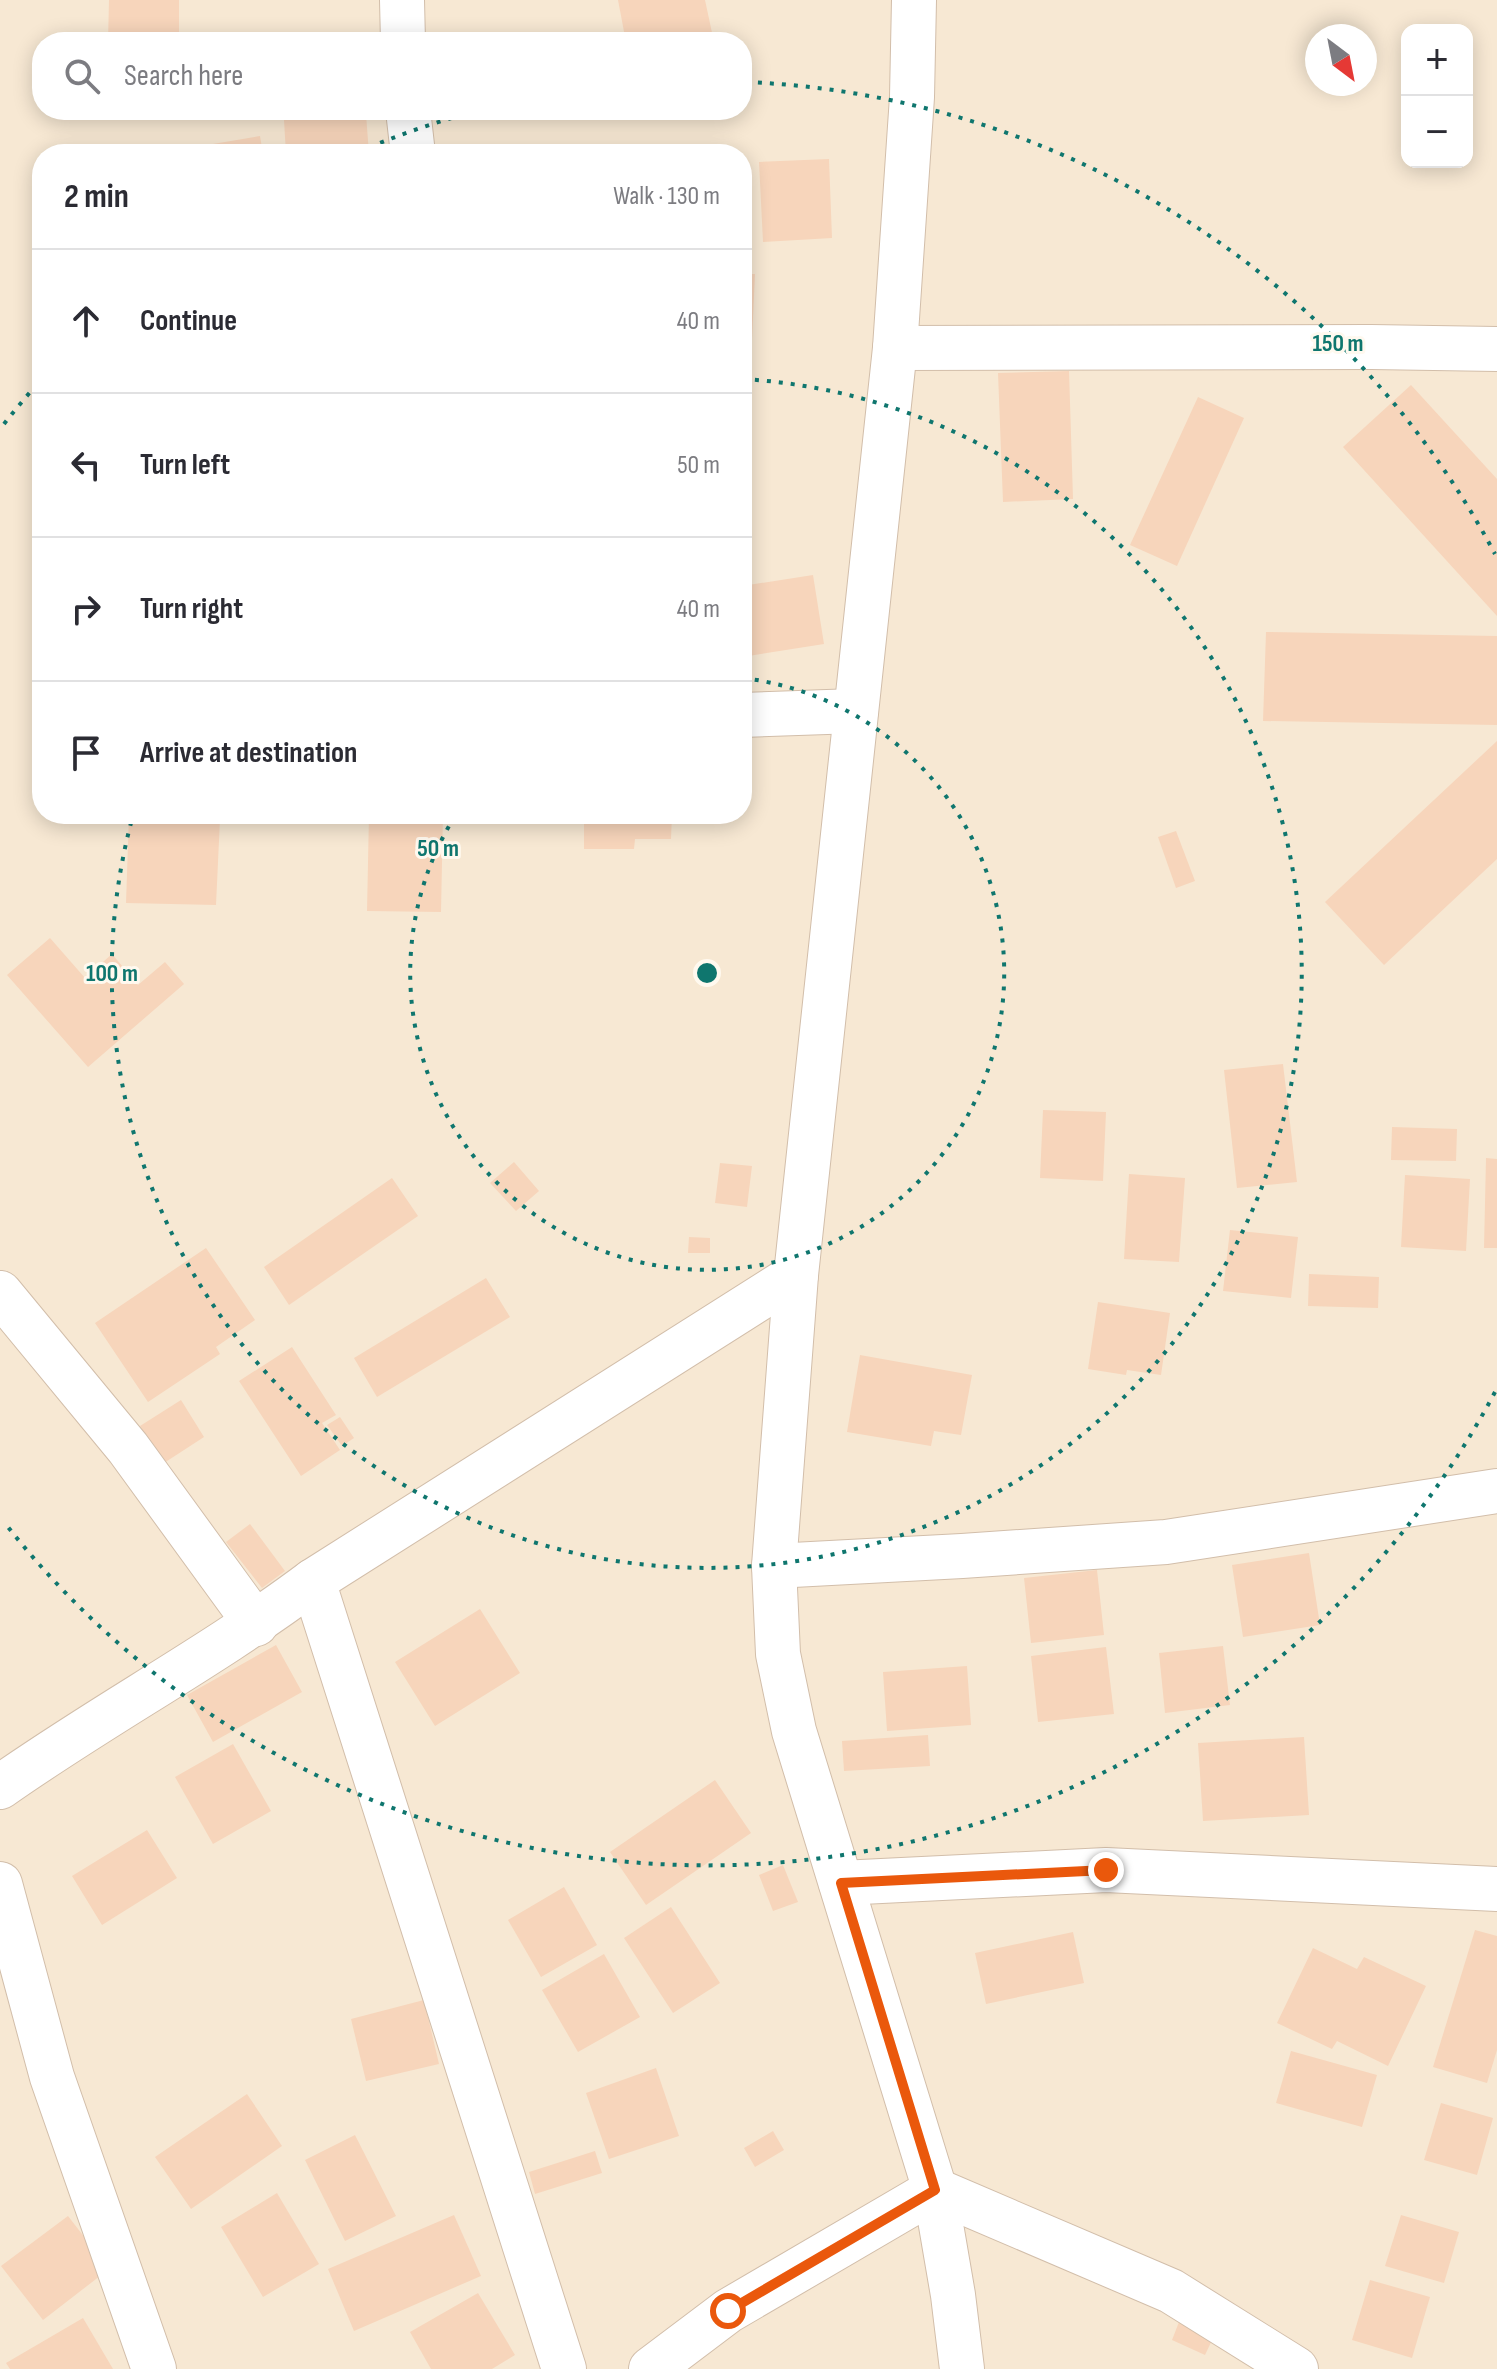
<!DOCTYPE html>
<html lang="en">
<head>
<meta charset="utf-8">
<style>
	body { margin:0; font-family:"Sofia Sans Condensed",sans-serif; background:#f2f2f3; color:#2b2b33 }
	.controls { position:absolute; right:24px; top:24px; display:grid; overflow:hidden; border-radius:16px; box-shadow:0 4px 20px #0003 }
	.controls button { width:72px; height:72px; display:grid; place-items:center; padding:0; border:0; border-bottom:2px solid #e1e1e2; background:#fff; color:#2b2b33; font:40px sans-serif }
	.compass { position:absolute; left:1305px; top:24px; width:72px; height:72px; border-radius:50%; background:#fff; box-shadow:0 4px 20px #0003; rotate:148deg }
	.stop { position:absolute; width:24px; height:24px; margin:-18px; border:6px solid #ea580c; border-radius:50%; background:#fff }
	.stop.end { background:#ea580c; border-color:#fff; box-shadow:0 2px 8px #0008 }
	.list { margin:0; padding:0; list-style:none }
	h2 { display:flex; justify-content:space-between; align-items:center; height:104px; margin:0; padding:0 32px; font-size:34px }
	h2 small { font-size:26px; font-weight:400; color:#7c7c81 }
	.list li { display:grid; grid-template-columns:52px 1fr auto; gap:24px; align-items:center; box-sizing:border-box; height:144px; padding:0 32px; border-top:2px solid #e1e1e2 }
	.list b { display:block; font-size:30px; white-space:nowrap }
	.list em { font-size:26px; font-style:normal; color:#7c7c81 }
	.icon { flex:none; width:44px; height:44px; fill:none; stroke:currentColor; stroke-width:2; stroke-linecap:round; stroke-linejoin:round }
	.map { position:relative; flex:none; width:1497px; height:2369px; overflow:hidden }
	.search { position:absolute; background:#fff; box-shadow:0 4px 20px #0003; left:32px; top:32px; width:720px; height:88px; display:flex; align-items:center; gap:20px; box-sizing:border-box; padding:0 28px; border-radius:32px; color:#7c7c81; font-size:30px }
	.panel { position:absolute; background:#fff; box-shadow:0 4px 20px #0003; left:32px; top:144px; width:720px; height:680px; border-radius:32px }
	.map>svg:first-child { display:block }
	.residential { fill:#f7e8d3; fill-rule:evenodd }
	.building { fill:#f7d5bb }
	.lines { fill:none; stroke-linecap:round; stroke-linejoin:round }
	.minor-casing { stroke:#d2beaa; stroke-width:46 }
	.minor { stroke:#fff; stroke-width:44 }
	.route { stroke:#ea580c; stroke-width:10 }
	.ring { fill:none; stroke:#0f766e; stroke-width:4; stroke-dasharray:4 8 }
	.centre { fill:#0f766e; stroke:#fff9ef; stroke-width:4 }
	.ring-label { font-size:24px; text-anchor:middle; font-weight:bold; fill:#0f766e; stroke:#fff9ef; stroke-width:6; stroke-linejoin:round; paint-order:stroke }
</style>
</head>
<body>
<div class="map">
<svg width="1497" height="2369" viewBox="0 0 1497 2369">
	<rect width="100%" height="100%" fill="#fef6e6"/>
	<path class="residential" d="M0 0H1497V2369H0ZM1407 30H1467V162H1407ZM1317 36H1365V84H1317ZM42 42H742V110H42ZM42 154H742V814H42Z"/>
	<g class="building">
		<polygon points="109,0 179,0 179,42 108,42"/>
		<polygon points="618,0 705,0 714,42 626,42"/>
		<polygon points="366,114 369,154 286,154 284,120"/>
		<polygon points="260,136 263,154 197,154 195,147"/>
		<polygon points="829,159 832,238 763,242 759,162"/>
		<polygon points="742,274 755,274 752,340 742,339"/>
		<polygon points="1069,371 1073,499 1003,502 998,373"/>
		<polygon points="1411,385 1497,479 1497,616 1343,447"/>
		<polygon points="1198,397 1244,418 1177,566 1130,545"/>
		<polygon points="742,412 746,412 745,453 742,453"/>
		<polygon points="813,575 824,644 742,657 742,586"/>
		<polygon points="1266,632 1497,636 1497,725 1263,721"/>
		<polygon points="1497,741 1497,859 1384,965 1325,902"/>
		<polygon points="369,814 443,814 441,912 367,911"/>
		<polygon points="584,814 672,814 671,839 635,839 634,849 584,849"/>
		<polygon points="129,815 220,819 216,905 126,903"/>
		<polygon points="1176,831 1195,881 1176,888 1158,837"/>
		<polygon points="50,938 85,978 112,954 138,985 165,962 184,984 88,1067 7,975"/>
		<polygon points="1283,1064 1297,1182 1237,1188 1224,1070"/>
		<polygon points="1043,1110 1106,1112 1103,1181 1040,1178"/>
		<polygon points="1392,1127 1457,1129 1456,1161 1391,1160"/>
		<polygon points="1486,1158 1497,1159 1497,1248 1484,1248"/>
		<polygon points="514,1162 539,1191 516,1211 490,1183"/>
		<polygon points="720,1163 752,1166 747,1207 715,1203"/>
		<polygon points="1129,1174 1185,1178 1179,1262 1124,1259"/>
		<polygon points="1405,1175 1470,1179 1466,1251 1401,1247"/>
		<polygon points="392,1178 418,1216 289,1305 264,1267"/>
		<polygon points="1230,1230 1298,1237 1291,1298 1223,1291"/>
		<polygon points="689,1237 710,1238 710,1253 688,1253"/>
		<polygon points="206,1248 255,1320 216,1347 220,1354 148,1402 95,1323"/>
		<polygon points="1309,1274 1379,1277 1378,1308 1308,1306"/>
		<polygon points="486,1278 510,1317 377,1397 354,1358"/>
		<polygon points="1098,1302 1170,1313 1161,1375 1127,1370 1126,1375 1088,1369"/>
		<polygon points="292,1347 336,1415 322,1423 340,1450 301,1476 239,1381"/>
		<polygon points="860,1355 972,1375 961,1435 934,1431 931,1446 847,1432"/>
		<polygon points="181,1400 204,1437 164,1463 140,1426"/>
		<polygon points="340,1417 354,1438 342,1446 327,1425"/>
		<polygon points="250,1524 285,1571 262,1588 226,1542"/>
		<polygon points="1309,1553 1320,1625 1243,1637 1232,1565"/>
		<polygon points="1097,1570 1104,1635 1031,1643 1024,1578"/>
		<polygon points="480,1609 520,1673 435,1726 395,1662"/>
		<polygon points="276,1645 302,1692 213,1742 187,1695"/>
		<polygon points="1223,1646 1230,1705 1165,1713 1159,1653"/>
		<polygon points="1106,1647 1114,1714 1038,1722 1031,1656"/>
		<polygon points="967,1666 971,1725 887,1731 883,1672"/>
		<polygon points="928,1735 930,1766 844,1771 842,1741"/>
		<polygon points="1304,1737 1309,1815 1203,1821 1198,1743"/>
		<polygon points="233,1744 271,1811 213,1844 175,1777"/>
		<polygon points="715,1780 751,1833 646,1905 610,1852"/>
		<polygon points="147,1830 177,1878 102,1925 72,1876"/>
		<polygon points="783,1865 798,1902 773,1911 759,1875"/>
		<polygon points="564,1887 597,1945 541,1977 508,1920"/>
		<polygon points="671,1907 720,1983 673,2013 624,1938"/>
		<polygon points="1475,1930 1497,1936 1497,2050 1487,2083 1433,2067"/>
		<polygon points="1073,1932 1084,1983 986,2004 975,1953"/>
		<polygon points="1313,1948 1357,1969 1364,1957 1426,1986 1388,2066 1337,2041 1332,2049 1277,2023"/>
		<polygon points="604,1954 640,2017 578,2052 542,1990"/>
		<polygon points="424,2000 439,2064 366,2081 351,2019"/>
		<polygon points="1291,2051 1377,2075 1362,2127 1276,2103"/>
		<polygon points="656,2068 679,2136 609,2159 586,2093"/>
		<polygon points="247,2094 282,2146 191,2209 155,2157"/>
		<polygon points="1441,2103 1493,2118 1477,2175 1424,2160"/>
		<polygon points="773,2131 784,2150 755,2167 744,2148"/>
		<polygon points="355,2135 396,2216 345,2241 305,2160"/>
		<polygon points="595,2151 602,2173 535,2194 529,2172"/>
		<polygon points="277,2193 319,2264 263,2297 221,2227"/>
		<polygon points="454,2215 481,2276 354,2331 328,2269"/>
		<polygon points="1401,2215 1459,2232 1444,2283 1385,2266"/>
		<polygon points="68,2216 109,2269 43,2320 1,2266"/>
		<polygon points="1370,2280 1430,2297 1412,2358 1352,2340"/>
		<polygon points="478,2293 515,2355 492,2369 431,2369 410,2332"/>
		<polygon points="83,2318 113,2369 10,2369 6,2363"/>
		<polygon points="1179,2322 1213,2338 1205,2355 1172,2340"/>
	</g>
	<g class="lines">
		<g class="minor-casing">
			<g id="minor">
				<polyline points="402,0 403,42"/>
				<polyline points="914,0 912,97 895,348 796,1275 774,1566 778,1654 794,1731 935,2190 953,2295 962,2369"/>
				<polyline points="408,110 413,154"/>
				<polyline points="895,348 1371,347 1497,349"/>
				<polyline points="742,715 856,711"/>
				<polyline points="0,1293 128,1448 256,1624"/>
				<polyline points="774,1566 962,1556 1166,1542 1497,1491"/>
				<polyline points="313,1581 564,2369"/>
				<path d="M0 1787C102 1715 213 1656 313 1581L796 1275"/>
				<polyline points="841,1883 1106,1870 1497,1889"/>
				<polyline points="0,1884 52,2077 154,2369"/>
				<polyline points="651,2369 728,2311 935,2190 1171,2291 1296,2369"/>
			</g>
		</g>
		<use href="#minor" class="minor"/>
	</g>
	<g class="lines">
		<polyline class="route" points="728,2311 935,2190 841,1883 1106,1870"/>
	</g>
	<g class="ring">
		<path d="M743 678A297 297 0 1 1 455 816"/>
		<path d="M743 379A595 595 0 1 1 132 819"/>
		<path d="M1495 1392A892 892 0 0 1 4 1522M4 424A892 892 0 0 1 39 382M358 152A892 892 0 0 1 476 111M746 82A892 892 0 0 1 1495 554"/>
	</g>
	<circle cx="707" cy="973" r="12" class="centre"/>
	<g class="ring-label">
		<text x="1338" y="351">150 m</text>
		<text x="438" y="856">50 m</text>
		<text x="112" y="981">100 m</text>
	</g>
</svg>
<div class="controls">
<button>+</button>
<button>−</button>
</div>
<svg class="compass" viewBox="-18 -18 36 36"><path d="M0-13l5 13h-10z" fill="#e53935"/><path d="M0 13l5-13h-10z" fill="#7c7c81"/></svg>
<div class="stop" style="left:728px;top:2311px"></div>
<div class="stop end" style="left:1106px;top:1870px"></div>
<div class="search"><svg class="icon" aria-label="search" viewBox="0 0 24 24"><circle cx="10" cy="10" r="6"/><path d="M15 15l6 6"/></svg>Search here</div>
<section class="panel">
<h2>2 min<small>Walk · 130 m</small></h2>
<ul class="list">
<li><svg class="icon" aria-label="ahead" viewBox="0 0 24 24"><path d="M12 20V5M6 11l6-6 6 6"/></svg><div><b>Continue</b></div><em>40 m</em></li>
<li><svg class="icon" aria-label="left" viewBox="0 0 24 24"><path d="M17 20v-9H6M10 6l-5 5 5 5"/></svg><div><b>Turn left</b></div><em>50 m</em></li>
<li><svg class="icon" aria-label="right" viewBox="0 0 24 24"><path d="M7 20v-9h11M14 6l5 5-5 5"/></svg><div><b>Turn right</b></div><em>40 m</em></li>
<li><svg class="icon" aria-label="arrive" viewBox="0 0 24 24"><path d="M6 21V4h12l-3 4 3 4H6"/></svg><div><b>Arrive at destination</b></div></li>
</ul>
</section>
</div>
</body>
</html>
